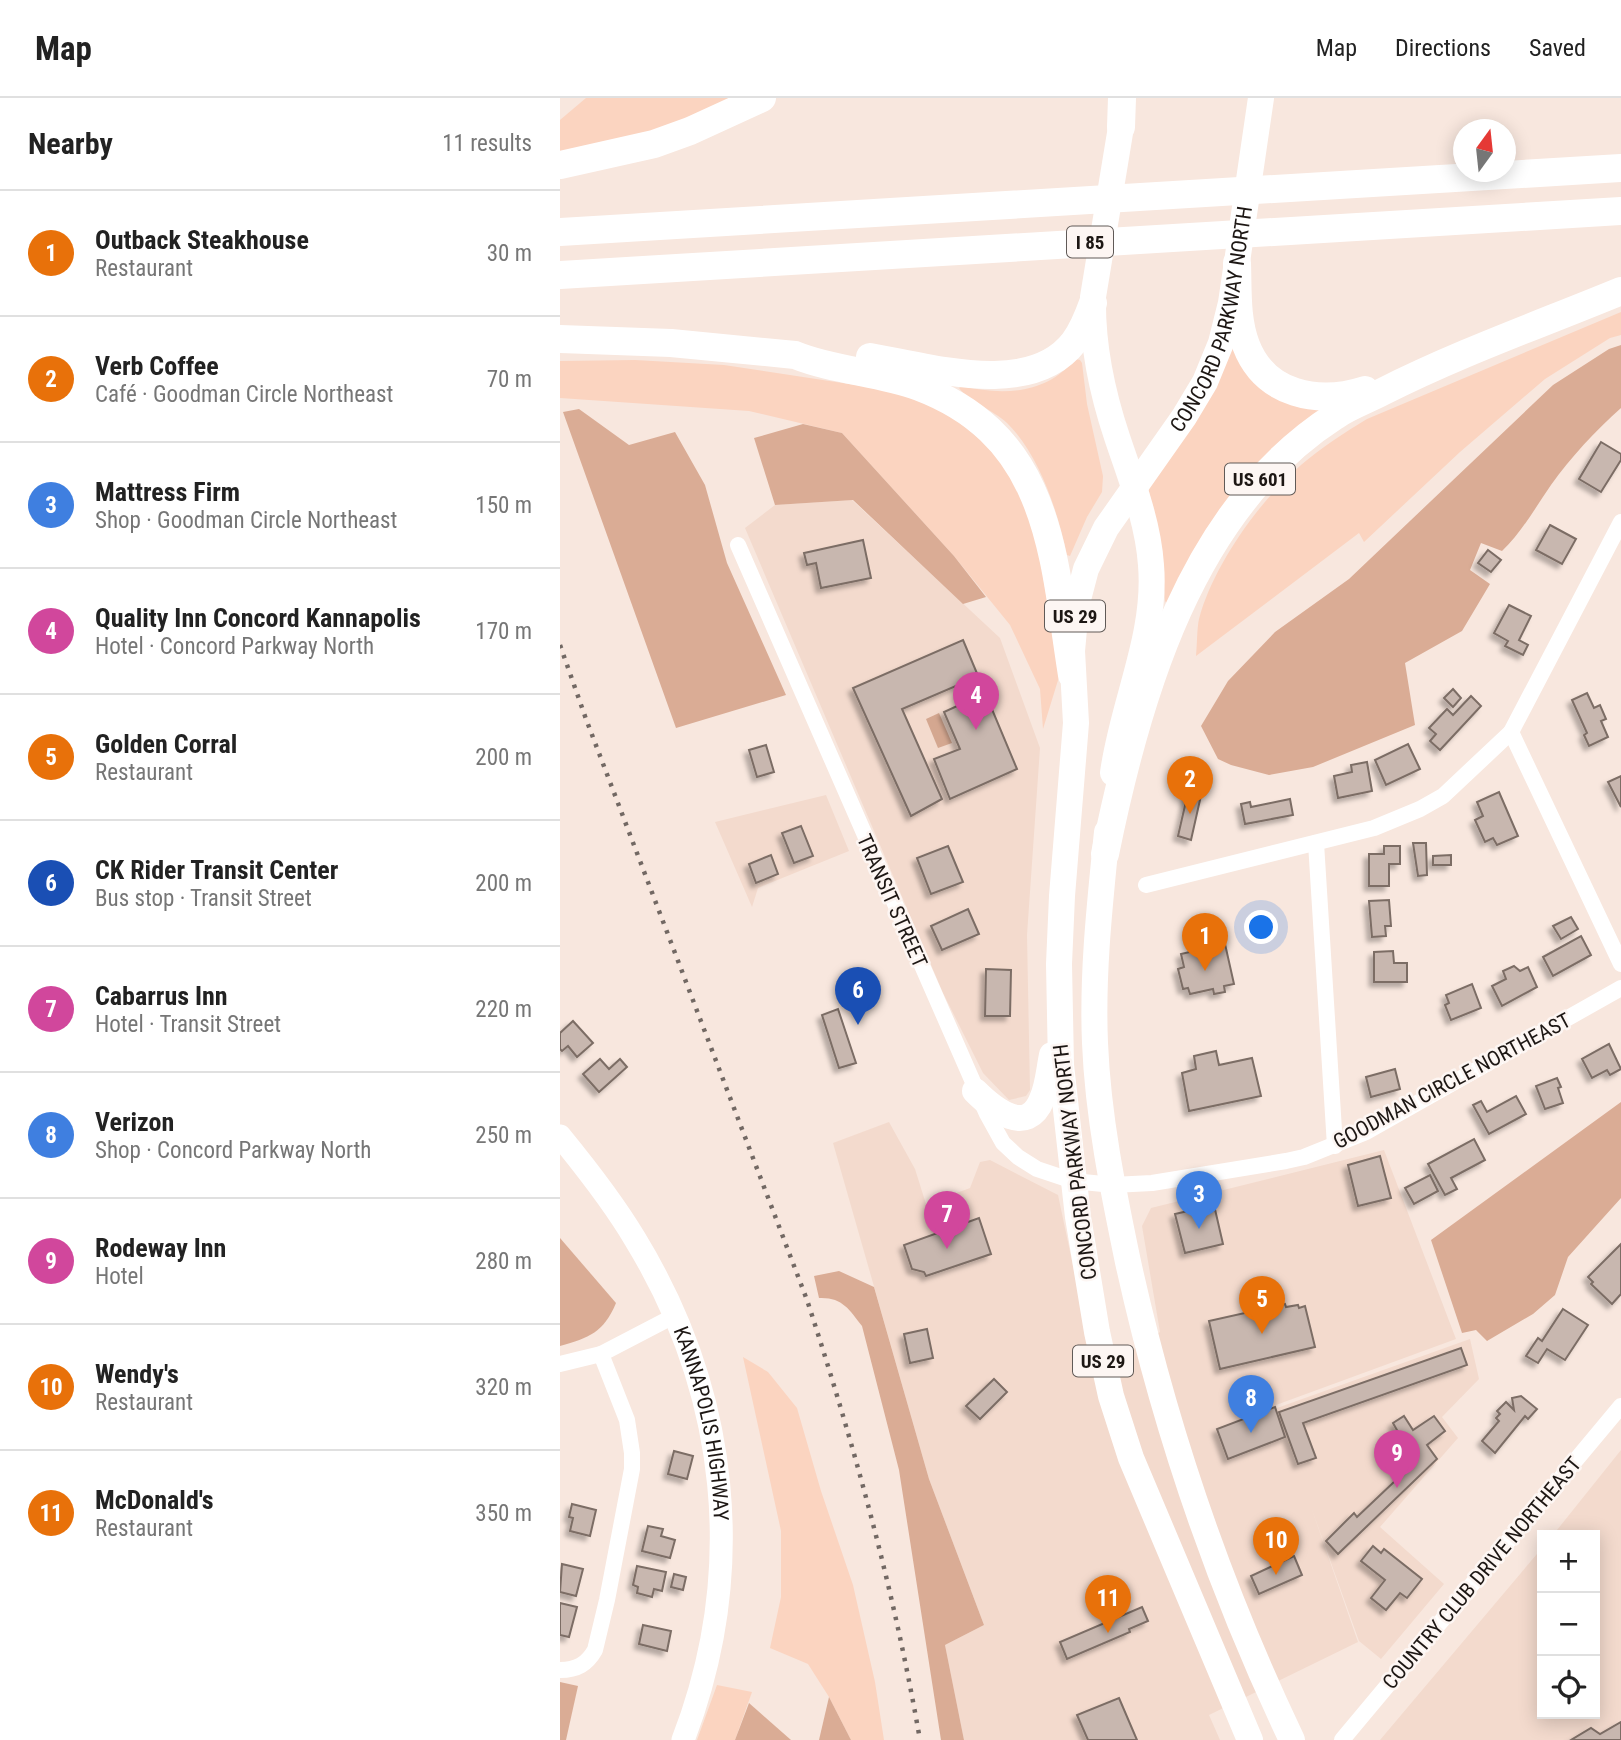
<!DOCTYPE html>
<html lang="en">
<head>
<meta charset="utf-8">
<style>
	body { margin:0; font-family:"Roboto Condensed",sans-serif; background:#f2f2f2; color:#222 }
	.controls { position:absolute; right:21px; bottom:21px; display:grid; overflow:hidden; border-radius:0px; box-shadow:0 4px 18px #0003 }
	.controls button { width:63px; height:63px; display:grid; place-items:center; padding:0; border:0; border-bottom:2px solid #e0e0e0; background:#fff; color:#222; font:35px sans-serif }
	.compass { position:absolute; left:893px; top:21px; width:63px; height:63px; border-radius:50%; background:#fff; box-shadow:0 4px 18px #0003; rotate:15deg }
	.you { position:absolute; left:702px; top:830px; width:24px; height:24px; margin:-18px; border:5px solid #fff; border-radius:50%; background:#1a73e8; box-shadow:0 0 0 10px #1a73e833 }
	.badge { display:grid; place-items:center; width:46px; height:46px; border-radius:50%; background:#2563eb; color:#fff; font-size:23px; font-weight:700 }
	.pin { position:absolute; translate:-50% -58px; filter:drop-shadow(0 2px 4px #0008) }
	.pin::after { content:''; position:absolute; top:37px; width:24px; height:21px; background:inherit; clip-path:polygon(0 0,100% 0,50% 100%) }
	.list { margin:0; padding:0; list-style:none }
	h2 { display:flex; justify-content:space-between; align-items:center; height:91px; margin:0; padding:0 28px; font-size:30px }
	h2 small { font-size:23px; font-weight:400; color:#767676 }
	.list li { display:grid; grid-template-columns:46px 1fr auto; gap:21px; align-items:center; box-sizing:border-box; height:126px; padding:0 28px; border-top:2px solid #e0e0e0 }
	.list b { display:block; font-size:26px; white-space:nowrap }
	.list p { margin:0; font-size:23px; white-space:nowrap; color:#767676 }
	.list em { font-size:23px; font-style:normal; color:#767676 }
	.icon { flex:none; width:38px; height:38px; fill:none; stroke:currentColor; stroke-width:2; stroke-linecap:round; stroke-linejoin:round }
	.map { position:relative; flex:none; width:1061px; height:1642px; overflow:hidden }
	header { display:flex; align-items:center; gap:42px; box-sizing:border-box; height:98px; padding:0 35px; background:#fff; border-bottom:2px solid #e0e0e0 }
	header strong { font-size:33px }
	nav { display:flex; gap:38px; margin-inline-start:auto; font-size:24px }
	main { display:flex }
	aside { flex:1; background:#fff }
	.map>svg:first-child { display:block }
	.built { fill:#f3dacd }
	.green { fill:#fbd4c0 }
	.forest { fill:#daac95 }
	.water { fill:#d4a790 }
	.building { fill:#c8b7af; stroke:#7c6d65; stroke-width:2; filter:url(#shadow) }
	.lines { fill:none; stroke-linecap:round; stroke-linejoin:round }
	.minor { stroke:#fff; stroke-width:16 }
	.secondary { stroke:#fff; stroke-width:23 }
	.trunk { stroke:#fff; stroke-width:26 }
	.motorway { stroke:#fff; stroke-width:28 }
	.rail { stroke:#726863; stroke-width:4.5; stroke-dasharray:3.5 7; stroke-linecap:butt }
	.labels { text-anchor:middle; dominant-baseline:central; stroke-width:5; stroke-linejoin:round; paint-order:stroke }
	.shield { fill:#fdf6f3; stroke:#605a57; stroke-width:2 }
	.shield-label { font-size:19px; font-weight:bold; fill:#1d1714 }
	.street-label { font-size:21px; fill:#1d1714; stroke:#fdf6f3 }
</style>
</head>
<body>
<header>
<strong>Map</strong>
<nav><a>Map</a><a>Directions</a><a>Saved</a></nav>
</header>
<main>
<aside>
<h2>Nearby<small>11 results</small></h2>
<ul class="list">
<li><span class="badge" style="background:#e8710a">1</span><div><b>Outback Steakhouse</b><p>Restaurant</p></div><em>30 m</em></li>
<li><span class="badge" style="background:#e8710a">2</span><div><b>Verb Coffee</b><p>Café · Goodman Circle Northeast</p></div><em>70 m</em></li>
<li><span class="badge" style="background:#3f7fe0">3</span><div><b>Mattress Firm</b><p>Shop · Goodman Circle Northeast</p></div><em>150 m</em></li>
<li><span class="badge" style="background:#d1479c">4</span><div><b>Quality Inn Concord Kannapolis</b><p>Hotel · Concord Parkway North</p></div><em>170 m</em></li>
<li><span class="badge" style="background:#e8710a">5</span><div><b>Golden Corral</b><p>Restaurant</p></div><em>200 m</em></li>
<li><span class="badge" style="background:#1a4fb4">6</span><div><b>CK Rider Transit Center</b><p>Bus stop · Transit Street</p></div><em>200 m</em></li>
<li><span class="badge" style="background:#d1479c">7</span><div><b>Cabarrus Inn</b><p>Hotel · Transit Street</p></div><em>220 m</em></li>
<li><span class="badge" style="background:#3f7fe0">8</span><div><b>Verizon</b><p>Shop · Concord Parkway North</p></div><em>250 m</em></li>
<li><span class="badge" style="background:#d1479c">9</span><div><b>Rodeway Inn</b><p>Hotel</p></div><em>280 m</em></li>
<li><span class="badge" style="background:#e8710a">10</span><div><b>Wendy's</b><p>Restaurant</p></div><em>320 m</em></li>
<li><span class="badge" style="background:#e8710a">11</span><div><b>McDonald's</b><p>Restaurant</p></div><em>350 m</em></li>
</ul>
</aside>
<div class="map">
<svg width="1061" height="1642" viewBox="0 0 1061 1642">
	<defs>
		<filter id="shadow"><feDropShadow dx="-4.5" dy="4.5" stdDeviation="2" flood-color="#0004"/></filter>
	</defs>
	<rect width="100%" height="100%" fill="#f8e7de"/>
	<g class="built">
		<polygon points="292,402 440,540 480,650 467,837 470,992 466,998 449,1002 423,975 383,895 185,430 215,407"/>
		<polygon points="266,697 289,753 198,790 192,809 155,724"/>
		<polygon points="329,1024 355,1071 366,1106 410,1090 420,1064 430,1062 498,1097 536,1276 600,1234 582,1128 591,1110 824,1052 896,1241 716,1307 717,1310 910,1241 919,1281 882,1319 898,1340 820,1429 884,1486 821,1561 799,1543 751,1409 798,1544 649,1617 660,1642 404,1642 385,1547 424,1527 369,1381 273,1045"/>
		<polygon points="1061,1352 1061,1642 820,1642 982,1450 982,1616 1035,1616 1035,1437 993,1437"/>
	</g>
	<g class="green">
		<polygon points="26,0 178,0 129,22 0,61 0,22"/>
		<path d="M1061 214V237L1050 240 985 281 900 354 804 444 799 435 636 558C637 549 637 529 639 521 653 468 699 403 741 367 762 349 784 335 807 321Z"/>
		<polygon points="669,246 765,309 607,506 605,503 602,452 588,389"/>
		<path d="M515 261 520 262 522 265 527 306 543 378 542 394 527 419 510 458 507 457C498 414 479 356 447 325 433 312 409 303 399 290L402 288C443 298 487 296 515 261Z"/>
		<polygon points="75,262 164,267 348,295 375,304 468,382 499,579 483,631 480,591 450,527 394,458 282,335 189,313 0,300 0,263"/>
		<polygon points="183,1259 208,1274 237,1310 261,1393 293,1487 315,1584 324,1642 291,1642 269,1599 248,1566 210,1550 221,1499 221,1433"/>
		<polygon points="157,1587 192,1594 175,1642 137,1642"/>
	</g>
	<g class="forest">
		<path d="M1061 247V310C1036 332 1011 359 991 387 975 410 962 434 942 453L921 445 910 472 930 486 902 533 845 565 855 627 753 669 709 677 671 667 658 661 641 628 668 583 715 534 789 481 993 287 1049 251Z"/>
		<polygon points="19,311 69,347 115,334 145,387 167,465 226,597 116,630 3,314"/>
		<polygon points="243,326 282,335 394,458 426,499 403,506 293,402 215,407 194,340"/>
		<polygon points="1061,1004 1061,1100 1008,1159 995,1197 973,1216 927,1243 916,1232 902,1235 871,1142"/>
		<path d="M0 1140 56 1205C44 1234 29 1240 0 1248Z"/>
		<path d="M279 1173 314 1189 369 1381 424 1527 385 1547 404 1642H381L339 1372 302 1228C289 1211 282 1199 259 1200L254 1178Z"/>
		<polygon points="0,1584 18,1588 6,1642 0,1642"/>
		<polygon points="269,1599 291,1642 259,1642"/>
		<polygon points="189,1605 231,1642 175,1642"/>
	</g>
	<polygon class="water" points="379,615 392,645 378,650 366,621"/>
	<g class="building">
		<polygon points="1041,344 1061,356 1061,362 1041,394 1019,381"/>
		<polygon points="990,427 1016,441 1002,466 976,452"/>
		<polygon points="303,442 311,480 261,490 256,465 247,467 244,455"/>
		<polygon points="928,452 941,462 931,474 918,465"/>
		<polygon points="949,507 971,518 959,542 968,547 963,557 945,548 948,543 934,535"/>
		<polygon points="403,542 457,671 390,701 374,661 400,651 384,614 419,598 412,581 342,611 382,701 351,718 293,590"/>
		<polygon points="893,591 901,600 893,609 884,600"/>
		<polygon points="1027,595 1034,610 1040,607 1046,621 1041,623 1048,639 1029,648 1024,637 1027,635 1012,602"/>
		<polygon points="911,598 921,608 880,652 870,643 876,636 869,630 887,611 893,617"/>
		<polygon points="848,646 860,671 826,687 815,662"/>
		<polygon points="206,647 214,674 197,679 189,652"/>
		<polygon points="807,664 812,693 778,700 774,678 792,674 791,667"/>
		<polygon points="1061,678 1061,709 1048,684"/>
		<polygon points="629,690 642,693 631,742 618,738"/>
		<polygon points="939,694 958,738 937,747 933,740 925,744 915,722 923,718 917,704"/>
		<polygon points="730,701 733,717 685,726 681,706 690,704 691,709"/>
		<polygon points="241,728 253,758 234,765 222,735"/>
		<polygon points="853,745 866,745 867,777 858,778"/>
		<polygon points="388,748 403,784 371,796 357,760"/>
		<polygon points="824,748 840,748 840,766 829,766 829,788 809,788 809,756 824,756"/>
		<polygon points="211,757 218,776 196,785 189,766"/>
		<polygon points="891,757 891,767 873,767 873,758"/>
		<polygon points="829,802 831,828 825,828 826,838 812,839 809,803"/>
		<polygon points="408,811 419,836 382,852 371,828"/>
		<polygon points="1011,819 1018,831 1001,841 993,828"/>
		<polygon points="1021,838 1031,857 993,878 983,859"/>
		<polygon points="665,846 674,886 664,888 665,894 654,896 653,891 630,896 628,890 623,891 618,871 624,869 621,856"/>
		<polygon points="833,853 834,865 847,865 847,884 814,884 814,854"/>
		<polygon points="954,868 960,873 968,869 977,889 942,908 932,888 946,881 943,873"/>
		<polygon points="426,871 451,872 450,918 425,918"/>
		<polygon points="912,886 921,910 891,922 885,907 889,905 886,897"/>
		<polygon points="278,911 296,965 279,970 262,917"/>
		<polygon points="13,923 33,945 17,959 8,948 2,953 0,951 0,935"/>
		<polygon points="1049,946 1061,971 1050,977 1047,972 1032,980 1022,961"/>
		<polygon points="656,953 659,967 692,960 701,998 629,1013 622,975 636,971 634,958"/>
		<polygon points="40,961 49,971 60,961 67,969 39,994 23,976"/>
		<polygon points="835,971 840,991 811,999 806,979"/>
		<polygon points="997,980 1001,989 998,990 1003,1005 985,1011 976,988"/>
		<polygon points="956,998 966,1016 929,1036 913,1007 921,1003 927,1014"/>
		<polygon points="914,1041 925,1062 891,1080 897,1091 885,1097 868,1066"/>
		<polygon points="820,1058 831,1100 798,1108 788,1067"/>
		<polygon points="870,1077 878,1093 854,1106 845,1090"/>
		<polygon points="654,1107 663,1146 625,1155 615,1116"/>
		<polygon points="419,1120 431,1156 366,1178 364,1174 352,1171 344,1147"/>
		<polygon points="1061,1146 1061,1196 1052,1206 1031,1186 1033,1184 1028,1179"/>
		<polygon points="725,1206 726,1209 738,1207 739,1210 745,1208 755,1249 660,1271 649,1223"/>
		<polygon points="1003,1211 1028,1227 1005,1262 987,1251 978,1265 966,1258 978,1240 982,1243"/>
		<polygon points="367,1231 373,1260 350,1265 344,1236"/>
		<polygon points="901,1250 907,1267 743,1325 756,1360 738,1366 719,1314"/>
		<polygon points="434,1281 447,1294 420,1321 406,1308"/>
		<polygon points="961,1298 977,1311 968,1321 965,1318 935,1355 922,1343 939,1323 936,1320 940,1316 937,1313 946,1304 954,1312 952,1300"/>
		<polygon points="715,1309 725,1339 668,1361 657,1331"/>
		<polygon points="844,1318 853,1332 874,1318 885,1333 867,1347 877,1361 778,1456 766,1443 794,1415 797,1419 855,1364 833,1325"/>
		<polygon points="114,1353 133,1358 127,1381 108,1376"/>
		<polygon points="12,1406 36,1412 30,1438 10,1433 13,1420 9,1419"/>
		<polygon points="88,1428 103,1431 101,1438 115,1442 110,1460 82,1453"/>
		<polygon points="813,1448 821,1455 824,1451 862,1481 847,1500 840,1495 826,1512 811,1500 825,1482 801,1463"/>
		<polygon points="734,1458 742,1477 699,1496 691,1478"/>
		<polygon points="2,1466 23,1471 16,1498 0,1494"/>
		<polygon points="77,1468 106,1474 102,1493 94,1491 92,1499 77,1495 78,1489 73,1487"/>
		<polygon points="114,1476 126,1479 123,1492 111,1489"/>
		<polygon points="0,1505 17,1509 9,1539 0,1537"/>
		<polygon points="582,1509 588,1523 569,1531 570,1534 507,1561 500,1544"/>
		<polygon points="83,1527 111,1533 107,1553 79,1546"/>
		<polygon points="559,1600 577,1642 528,1642 517,1617"/>
		<polygon points="1061,1624 1061,1642 1011,1642 1031,1630 1040,1636"/>
	</g>
	<g class="lines">
		<g class="minor">
			<polyline points="178,447 427,1016 443,1045 458,1059 477,1071 513,1083 553,1087 592,1085 726,1063 744,1059 806,1034 1061,890"/>
			<polyline points="951,634 1061,866"/>
			<polyline points="756,745 775,1048"/>
			<polyline points="586,787 814,730 860,711 883,698 951,634 1061,424"/>
			<polyline points="0,1266 41,1256 114,1218"/>
			<path d="M0 1572C17 1572 27 1566 35 1552L47 1502 72 1371V1355L67 1322 41 1256"/>
			<polyline points="782,1642 1061,1308"/>
		</g>
		<path class="secondary" id="s1" d="M0 1038C27 1071 53 1104 75 1141 169 1295 188 1473 123 1642"/>
		<g class="trunk">
			<path d="M553 675C562 606 597 538 591 467 588 423 571 381 557 339 542 294 532 247 533 199L561 29"/>
			<path d="M547 734C540 804 532 875 535 945 538 1019 553 1092 568 1164 605 1332 658 1487 732 1642"/>
			<path d="M415 993C433 1011 467 1039 482 1001 488 988 489 971 492 957"/>
			<path id="s2" d="M690 1642 571 1360 551 1298 537 1234 518 1119 501 967 499 866 502 798 516 625 512 553 516 509 526 471 546 430 624 319 645 284 661 245 671 205 701 0"/>
		</g>
		<g class="motorway">
			<polyline points="561,29 562,0"/>
			<polyline points="0,67 94,46 130,33 202,0"/>
			<polyline points="0,134 1061,70"/>
			<path d="M677 165C678 192 676 221 686 247 705 297 758 307 805 292"/>
			<polyline points="0,177 1061,113"/>
			<path d="M0 241 111 245 235 257C275 273 319 274 359 289 491 339 493 457 512 577"/>
			<path d="M310 259C369 269 470 301 514 244 523 232 528 219 533 205"/>
			<path d="M545 756C577 598 631 410 775 318 789 308 807 302 822 294 899 255 981 226 1061 193"/>
		</g>
		<path class="rail" d="M0 547 26 621 247 1202C294 1346 334 1492 360 1642"/>
	</g>
	<g class="labels">
		<g class="shield">
			<rect x="507" y="128.5" width="46" height="31" rx="5"/>
			<rect x="665" y="365.5" width="70" height="31" rx="5"/>
			<rect x="485" y="502.5" width="60" height="31" rx="5"/>
			<rect x="513" y="1247.5" width="60" height="31" rx="5"/>
		</g>
		<g class="shield-label">
			<text x="530" y="144">I 85</text>
			<text x="700" y="381">US 601</text>
			<text x="515" y="518">US 29</text>
			<text x="543" y="1263">US 29</text>
		</g>
		<g class="street-label">
			<text stroke="none"><textPath href="#s2" startOffset="1489">CONCORD PARKWAY NORTH</textPath></text>
			<text transform="translate(332 803) rotate(66)">TRANSIT STREET</text>
			<text transform="translate(892 983) rotate(-28)">GOODMAN CIRCLE NORTHEAST</text>
			<text transform="translate(515 1064) rotate(-97)">CONCORD PARKWAY NORTH</text>
			<text stroke="none"><textPath href="#s1" startOffset="326">KANNAPOLIS HIGHWAY</textPath></text>
			<text transform="translate(922 1475) rotate(-50)">COUNTRY CLUB DRIVE NORTHEAST</text>
		</g>
	</g>
</svg>
<div class="controls">
<button>+</button>
<button>−</button>
<button><svg class="icon" aria-label="locate" viewBox="0 0 24 24"><circle cx="12" cy="12" r="6"/><path d="M12 2v4M12 18v4M2 12h4M18 12h4"/></svg></button>
</div>
<svg class="compass" viewBox="-18 -18 36 36"><path d="M0-13l5 13h-10z" fill="#e53935"/><path d="M0 13l5-13h-10z" fill="#767676"/></svg>
<div class="you"></div>
<div class="pin badge" style="left:645px;top:873px;background:#e8710a">1</div>
<div class="pin badge" style="left:630px;top:716px;background:#e8710a">2</div>
<div class="pin badge" style="left:639px;top:1131px;background:#3f7fe0">3</div>
<div class="pin badge" style="left:416px;top:632px;background:#d1479c">4</div>
<div class="pin badge" style="left:702px;top:1236px;background:#e8710a">5</div>
<div class="pin badge" style="left:298px;top:927px;background:#1a4fb4">6</div>
<div class="pin badge" style="left:387px;top:1151px;background:#d1479c">7</div>
<div class="pin badge" style="left:691px;top:1335px;background:#3f7fe0">8</div>
<div class="pin badge" style="left:837px;top:1390px;background:#d1479c">9</div>
<div class="pin badge" style="left:716px;top:1477px;background:#e8710a">10</div>
<div class="pin badge" style="left:548px;top:1535px;background:#e8710a">11</div>
</div>
</main>
</body>
</html>
